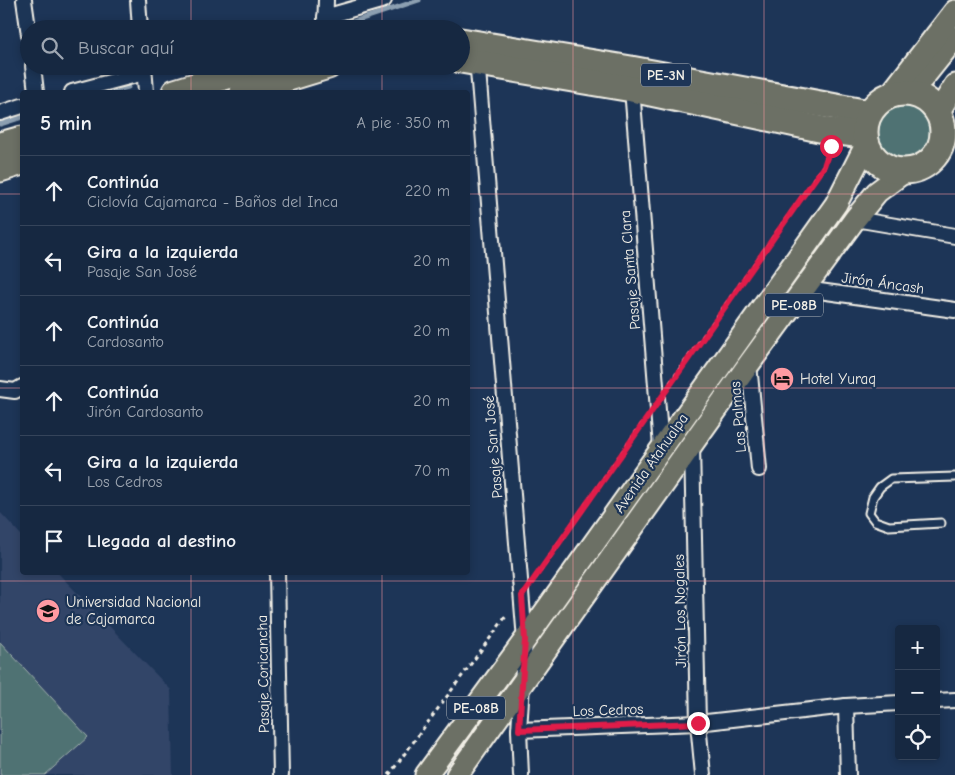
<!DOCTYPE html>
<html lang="es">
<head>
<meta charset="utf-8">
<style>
	body { margin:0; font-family:"Comic Neue",sans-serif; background:#1f3048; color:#f1f3f6 }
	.controls { position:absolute; right:15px; bottom:15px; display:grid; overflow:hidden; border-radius:5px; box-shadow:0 2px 8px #0003 }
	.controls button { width:45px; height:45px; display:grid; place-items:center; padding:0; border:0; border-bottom:1px solid #35445a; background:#162841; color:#f1f3f6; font:25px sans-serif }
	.stop { position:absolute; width:15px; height:15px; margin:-11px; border:4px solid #e11d48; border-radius:50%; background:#fff }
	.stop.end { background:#e11d48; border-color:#fff; box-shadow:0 1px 5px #0008 }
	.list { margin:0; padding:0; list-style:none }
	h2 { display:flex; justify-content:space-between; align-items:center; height:65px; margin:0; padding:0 20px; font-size:21px }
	h2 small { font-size:16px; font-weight:400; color:#9ea6b1 }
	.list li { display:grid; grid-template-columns:32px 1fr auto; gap:15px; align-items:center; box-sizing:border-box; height:70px; padding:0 20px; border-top:1px solid #35445a }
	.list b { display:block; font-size:19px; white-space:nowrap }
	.list p { margin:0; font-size:16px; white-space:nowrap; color:#9ea6b1 }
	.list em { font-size:16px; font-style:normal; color:#9ea6b1 }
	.icon { flex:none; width:28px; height:28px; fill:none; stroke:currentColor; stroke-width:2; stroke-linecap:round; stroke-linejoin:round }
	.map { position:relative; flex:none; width:955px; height:775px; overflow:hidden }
	.search { position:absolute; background:#162841; box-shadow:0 2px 8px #0003; left:20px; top:20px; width:450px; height:55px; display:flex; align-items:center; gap:12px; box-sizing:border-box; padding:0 18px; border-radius:28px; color:#9ea6b1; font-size:19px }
	.panel { position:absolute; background:#162841; box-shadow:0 2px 8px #0003; left:20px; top:90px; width:450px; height:485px; border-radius:5px }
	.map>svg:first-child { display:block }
	.built { fill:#314467 }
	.green { fill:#507273; stroke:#a2b2ae }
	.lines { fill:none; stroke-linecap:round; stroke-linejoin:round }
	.stream { stroke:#8c9fb1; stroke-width:5 }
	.lane-casing { stroke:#f4f1e8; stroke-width:11 }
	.street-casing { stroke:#f4f1e8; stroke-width:18 }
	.primary-casing { stroke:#f4f1e8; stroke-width:25 }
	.highway-casing { stroke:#f4f1e8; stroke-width:29 }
	.path { stroke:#f4f1e8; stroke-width:3; stroke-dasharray:4 4; stroke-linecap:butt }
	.lane { stroke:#1d3557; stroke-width:7 }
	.street { stroke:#1d3557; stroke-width:14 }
	.primary { stroke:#6c7065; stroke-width:21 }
	.highway { stroke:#6c7065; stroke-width:25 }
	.route { stroke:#e11d48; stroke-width:6 }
	.grid { fill:none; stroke:#ff9aa2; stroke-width:1; stroke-opacity:0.55 }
	.labels { text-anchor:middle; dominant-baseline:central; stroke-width:4.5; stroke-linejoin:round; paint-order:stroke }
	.shield { fill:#1d3557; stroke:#b4b9bc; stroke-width:1 }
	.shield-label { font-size:14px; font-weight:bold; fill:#f4f1e8 }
	.street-label { font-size:15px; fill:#f4f1e8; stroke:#1d3557 }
	.poi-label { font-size:15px; fill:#f4f1e8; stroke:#1d3557; text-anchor:start }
</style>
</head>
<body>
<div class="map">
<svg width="955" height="775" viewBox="0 0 955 775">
	<rect width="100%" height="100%" fill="#1d3557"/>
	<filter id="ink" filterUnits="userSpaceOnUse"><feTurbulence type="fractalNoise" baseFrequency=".02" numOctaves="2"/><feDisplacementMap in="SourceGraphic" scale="10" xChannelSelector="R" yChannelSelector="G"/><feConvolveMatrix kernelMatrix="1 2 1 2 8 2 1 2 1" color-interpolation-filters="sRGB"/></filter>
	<g filter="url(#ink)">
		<polygon class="built" points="0,512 22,536 22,572 58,573 171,690 173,775 0,775"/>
		<g class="green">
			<circle cx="903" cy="131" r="28"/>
			<polygon points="0,642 88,737 45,775 0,775"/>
		</g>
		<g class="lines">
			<g class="stream">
				<polyline points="347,24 419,0"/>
				<polyline points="108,92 128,87"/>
				<polyline points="0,124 22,117"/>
			</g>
			<g class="lane-casing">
				<polyline id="lane" points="941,523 889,526 875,521 869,513 873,497 880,487 891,479 955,477"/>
			</g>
			<g class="street-casing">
				<g id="street">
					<polyline points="24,0 29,35"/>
					<polyline points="138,0 140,29"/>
					<polyline points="325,17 384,0"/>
					<polyline points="325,29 326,0"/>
					<polyline points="477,58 525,640 519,730 521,775"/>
					<polyline points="33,66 36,92"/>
					<polyline points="144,66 146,92"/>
					<polyline points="632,89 661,447"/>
					<polyline points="72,92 144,73"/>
					<polyline points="0,113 22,106"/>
					<polyline points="855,219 955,236"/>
					<polyline points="805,289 955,310"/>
					<polyline points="749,364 759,469"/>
					<polyline points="0,389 15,391 22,387"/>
					<polyline points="692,446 698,723 703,775"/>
					<polyline points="277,572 281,775"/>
					<polyline points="936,701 955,700"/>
					<polyline points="846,706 848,775"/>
					<polyline points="519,730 698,723 846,706 899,703"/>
				</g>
			</g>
			<g class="primary-casing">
				<g id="primary">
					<polyline points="904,93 923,78 955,38"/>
					<polyline points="890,95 955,11"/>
					<polyline points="938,113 955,85"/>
					<polyline points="426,775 525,640 836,204 866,145"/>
					<polyline points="457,775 749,364 855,219 877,192 904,172"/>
				</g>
			</g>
			<g class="highway-casing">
				<g id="highway">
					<polyline points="461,41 631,69 869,113"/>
					<polyline points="461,60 632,89 829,131 864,135"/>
					<polyline points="175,92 260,66"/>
					<polyline points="243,92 328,66"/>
					<circle cx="904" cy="132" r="39"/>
					<polyline points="0,145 22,139"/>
					<polyline points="0,169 22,162"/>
				</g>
			</g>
			<g class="path">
				<polyline points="670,383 824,166 829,151"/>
				<polyline points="535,578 644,421"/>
				<polyline points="389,775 507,615"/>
			</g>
			<use href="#lane" class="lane"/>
			<use href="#street" class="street"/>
			<use href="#primary" class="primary"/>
			<use href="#highway" class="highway"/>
		</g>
	</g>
	<g class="lines" filter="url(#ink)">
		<polyline class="route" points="698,723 519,730 525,640 522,596 824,166 831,146"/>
	</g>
	<path class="grid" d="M191 0V29M382 0V29M573 0V775M764 0V775M191 66V92M382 66V92M0 194H22M468 194H955M0 388H22M468 388H955M191 572V775M382 572V775M0 581H955"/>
	<defs>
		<g id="hotel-disc" transform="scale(1.25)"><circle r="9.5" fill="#ff9aa2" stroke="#1d3557"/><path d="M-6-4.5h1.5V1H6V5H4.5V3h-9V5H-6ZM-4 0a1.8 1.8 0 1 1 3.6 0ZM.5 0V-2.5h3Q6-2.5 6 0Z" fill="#111"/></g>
		<g id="university-disc" transform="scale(1.25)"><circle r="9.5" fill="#ff9aa2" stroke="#1d3557"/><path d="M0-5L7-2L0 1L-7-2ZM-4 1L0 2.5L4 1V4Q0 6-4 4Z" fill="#111"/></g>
	</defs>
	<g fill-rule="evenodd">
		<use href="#hotel-disc" x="782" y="379"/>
		<use href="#university-disc" x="48" y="611"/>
	</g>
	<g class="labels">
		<g class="shield">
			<rect x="641" y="63.5" width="50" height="23" rx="4"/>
			<rect x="765" y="293.5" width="58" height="23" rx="4"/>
			<rect x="447" y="696.5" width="58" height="23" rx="4"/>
		</g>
		<g class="shield-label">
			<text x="666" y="75">PE-3N</text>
			<text x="794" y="305">PE-08B</text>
			<text x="476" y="708">PE-08B</text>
		</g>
		<g class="street-label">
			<text transform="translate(630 270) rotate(-95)">Pasaje Santa Clara</text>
			<text transform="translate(883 283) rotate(8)">Jirón Áncash</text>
			<text transform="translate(738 417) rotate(-95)">Las Palmas</text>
			<text transform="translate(493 447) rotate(-95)">Pasaje San José</text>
			<text transform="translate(651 463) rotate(-55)">Avenida Atahualpa</text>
			<text transform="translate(680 611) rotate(-91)">Jirón Los Nogales</text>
			<text transform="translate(263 674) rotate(-91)">Pasaje Coricancha</text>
			<text transform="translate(608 710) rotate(-2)">Los Cedros</text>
		</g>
		<g class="poi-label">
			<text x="800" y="379">Hotel Yuraq</text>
			<text x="66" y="602">Universidad Nacional<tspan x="66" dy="17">de Cajamarca</tspan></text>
		</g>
	</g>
</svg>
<div class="controls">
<button>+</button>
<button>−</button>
<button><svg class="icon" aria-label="locate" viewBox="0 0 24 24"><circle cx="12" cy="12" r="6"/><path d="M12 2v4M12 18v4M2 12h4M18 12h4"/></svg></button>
</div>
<div class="stop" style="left:831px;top:146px"></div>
<div class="stop end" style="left:698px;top:723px"></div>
<div class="search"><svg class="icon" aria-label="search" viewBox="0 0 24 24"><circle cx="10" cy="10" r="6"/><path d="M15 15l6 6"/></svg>Buscar aquí</div>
<section class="panel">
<h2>5 min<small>A pie · 350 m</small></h2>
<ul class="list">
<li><svg class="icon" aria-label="ahead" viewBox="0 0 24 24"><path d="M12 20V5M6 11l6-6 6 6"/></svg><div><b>Continúa</b><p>Ciclovía Cajamarca - Baños del Inca</p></div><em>220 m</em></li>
<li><svg class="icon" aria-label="left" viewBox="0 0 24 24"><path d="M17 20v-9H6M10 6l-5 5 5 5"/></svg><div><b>Gira a la izquierda</b><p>Pasaje San José</p></div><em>20 m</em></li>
<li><svg class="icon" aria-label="ahead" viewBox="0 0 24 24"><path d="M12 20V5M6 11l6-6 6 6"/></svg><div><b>Continúa</b><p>Cardosanto</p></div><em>20 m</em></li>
<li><svg class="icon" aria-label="ahead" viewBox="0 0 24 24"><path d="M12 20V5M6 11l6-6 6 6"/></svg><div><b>Continúa</b><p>Jirón Cardosanto</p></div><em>20 m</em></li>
<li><svg class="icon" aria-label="left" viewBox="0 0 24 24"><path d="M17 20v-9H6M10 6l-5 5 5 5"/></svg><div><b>Gira a la izquierda</b><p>Los Cedros</p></div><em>70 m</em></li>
<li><svg class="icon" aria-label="arrive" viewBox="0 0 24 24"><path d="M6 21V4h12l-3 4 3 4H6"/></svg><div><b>Llegada al destino</b></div></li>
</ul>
</section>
</div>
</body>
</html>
